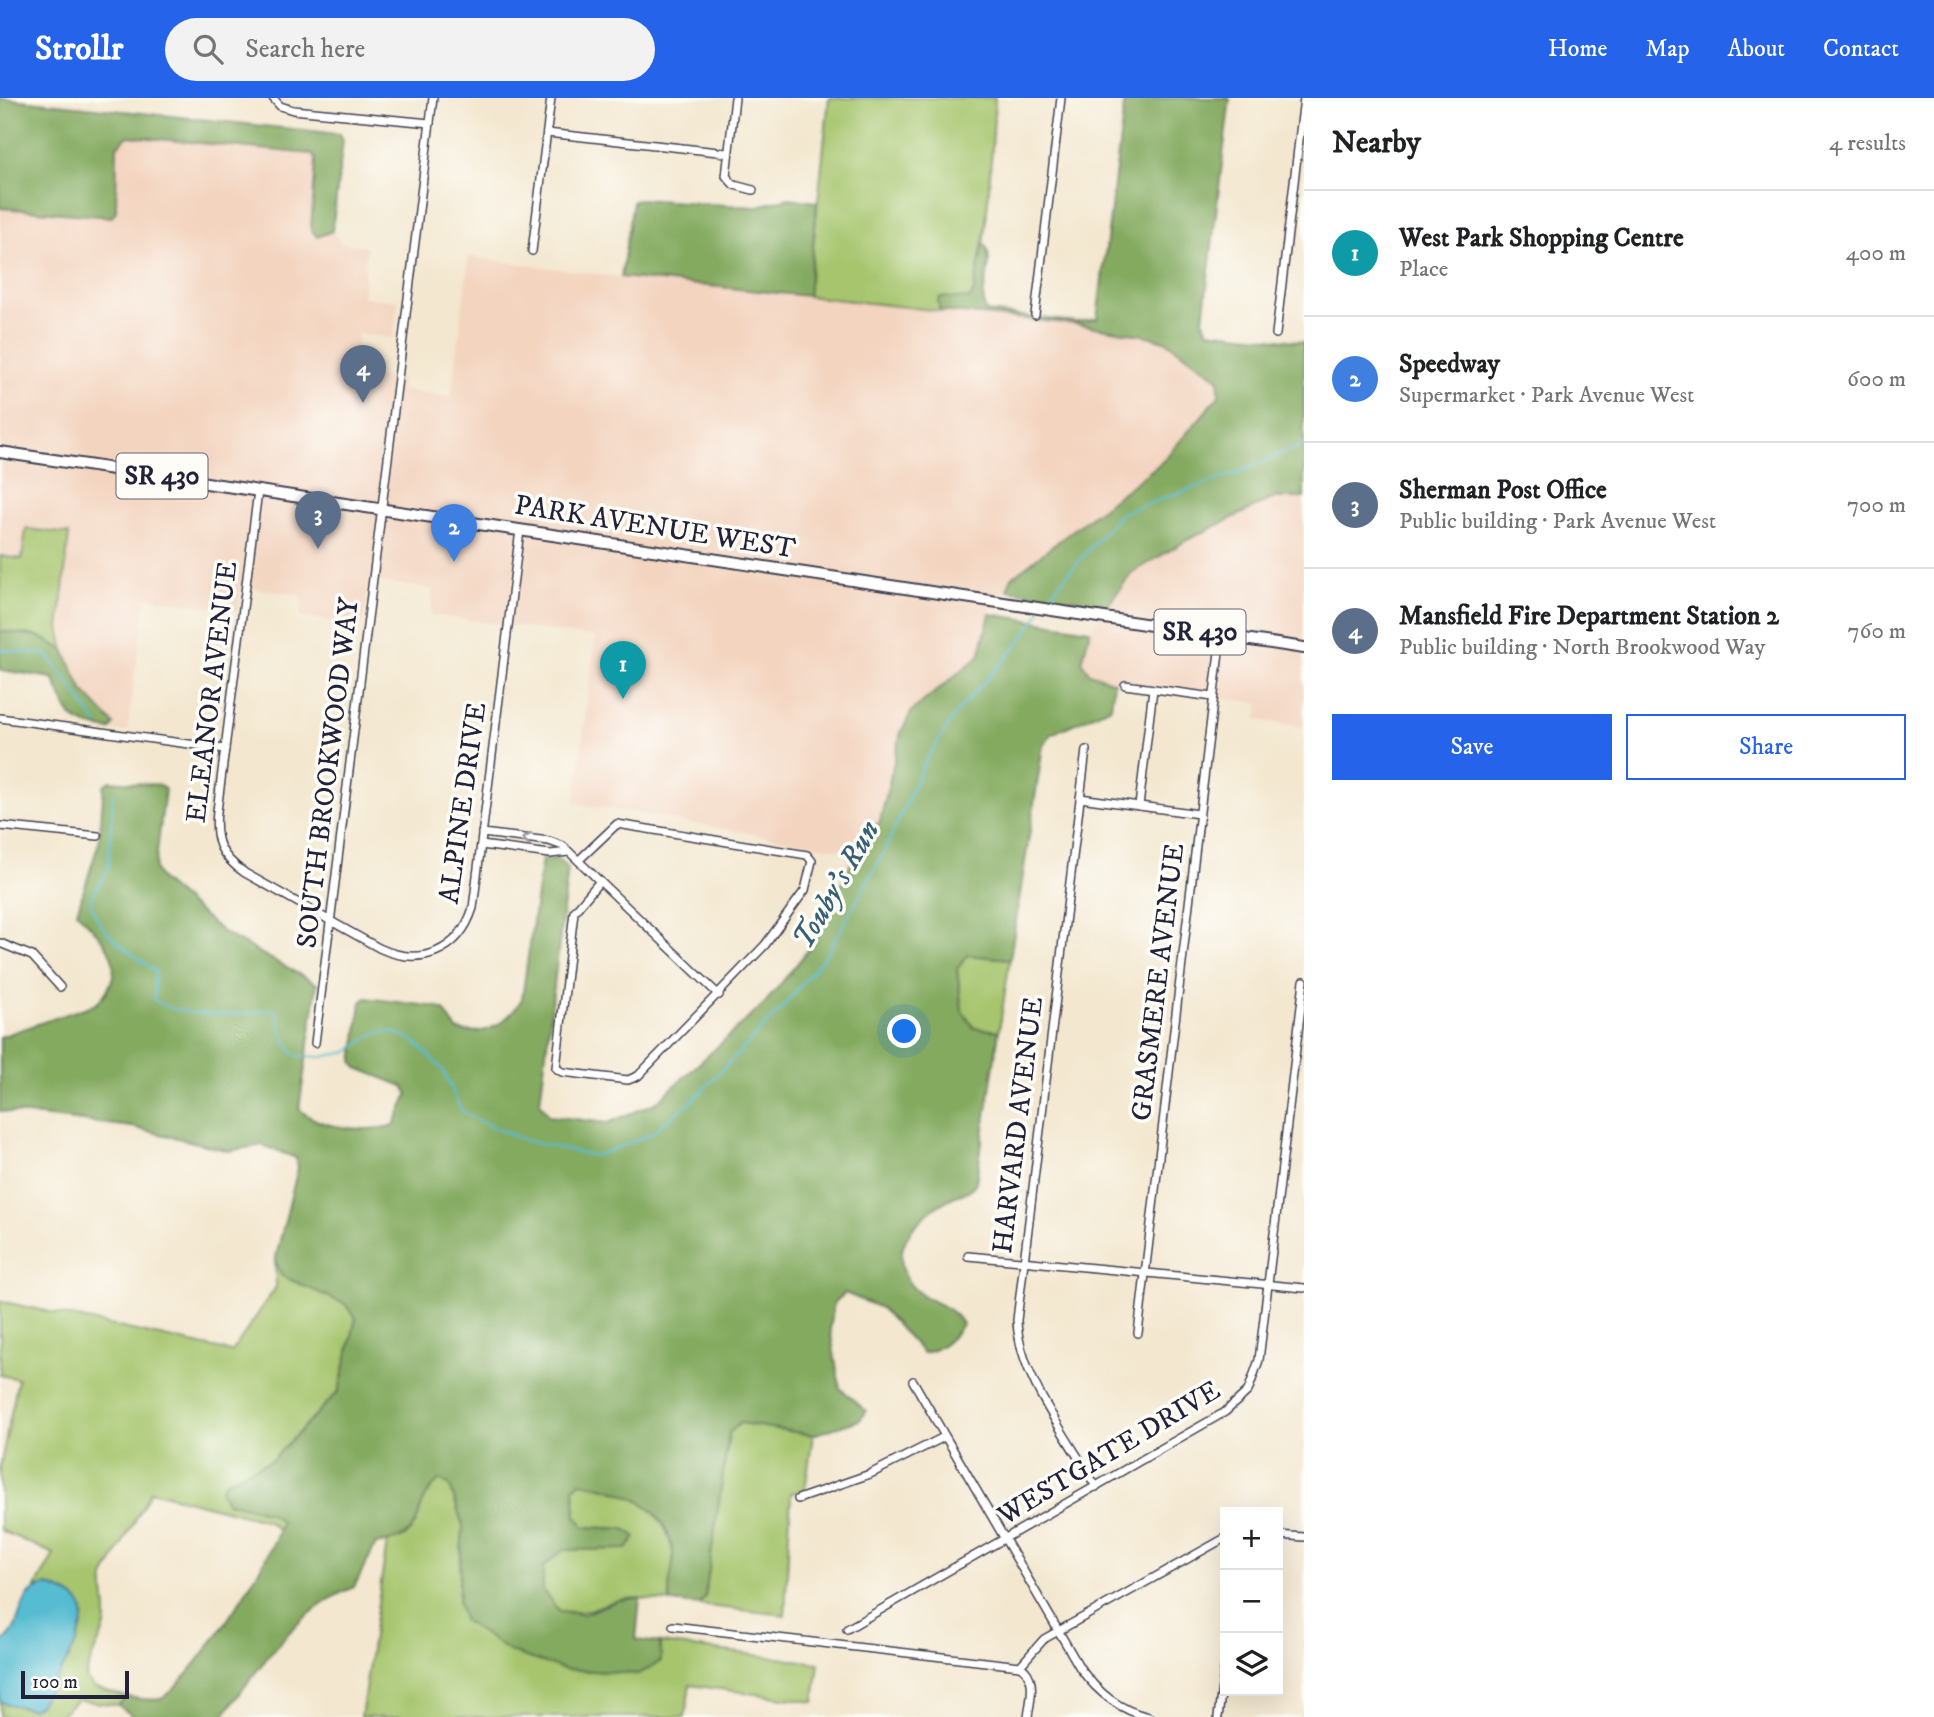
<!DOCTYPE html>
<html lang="en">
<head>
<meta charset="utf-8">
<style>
	body { margin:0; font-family:"IM FELL DW Pica",serif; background:#f2f2f2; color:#202124 }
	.controls { position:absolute; right:21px; bottom:21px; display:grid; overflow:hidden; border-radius:0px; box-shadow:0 7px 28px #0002 }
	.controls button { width:63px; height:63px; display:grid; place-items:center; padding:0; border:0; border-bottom:2px solid #e0e0e0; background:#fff; color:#202124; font:35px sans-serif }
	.scale { position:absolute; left:21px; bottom:18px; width:108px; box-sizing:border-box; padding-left:7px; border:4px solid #22223b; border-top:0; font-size:19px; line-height:24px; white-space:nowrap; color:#22223b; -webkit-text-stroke:5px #fdfcf7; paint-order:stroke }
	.you { position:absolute; left:905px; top:934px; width:24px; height:24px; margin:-18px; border:5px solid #fff; border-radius:50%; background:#1a73e8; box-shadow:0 0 0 10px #1a73e833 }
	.badge { display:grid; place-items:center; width:46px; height:46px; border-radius:50%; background:#2563eb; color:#fff; font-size:23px; font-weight:700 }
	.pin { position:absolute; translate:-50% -58px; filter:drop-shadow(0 2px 4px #0008) }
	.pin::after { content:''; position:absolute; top:37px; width:24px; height:21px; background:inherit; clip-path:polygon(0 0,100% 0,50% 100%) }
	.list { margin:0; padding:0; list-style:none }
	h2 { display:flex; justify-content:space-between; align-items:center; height:91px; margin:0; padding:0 28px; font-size:30px }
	h2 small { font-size:23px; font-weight:400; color:#757577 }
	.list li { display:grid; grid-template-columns:46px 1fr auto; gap:21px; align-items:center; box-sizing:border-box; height:126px; padding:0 28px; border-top:2px solid #e0e0e0 }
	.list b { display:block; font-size:26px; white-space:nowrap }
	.list p { margin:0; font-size:23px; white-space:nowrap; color:#757577 }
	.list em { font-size:23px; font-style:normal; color:#757577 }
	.actions { display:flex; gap:14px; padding:21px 28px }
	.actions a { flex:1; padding:16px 0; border:2px solid #2563eb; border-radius:0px; text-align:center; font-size:24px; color:#2563eb }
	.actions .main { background:#2563eb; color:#fff }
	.icon { flex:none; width:38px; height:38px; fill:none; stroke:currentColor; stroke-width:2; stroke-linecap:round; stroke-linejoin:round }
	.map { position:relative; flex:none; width:1304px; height:1619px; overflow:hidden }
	header { display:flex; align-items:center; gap:42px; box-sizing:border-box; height:98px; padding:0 35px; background:#2563eb; color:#fff }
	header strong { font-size:33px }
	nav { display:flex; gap:38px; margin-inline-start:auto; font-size:24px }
	.search { width:490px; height:63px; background:#f2f2f2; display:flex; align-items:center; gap:18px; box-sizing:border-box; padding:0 24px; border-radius:38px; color:#757577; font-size:26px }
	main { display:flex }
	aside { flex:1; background:#fff }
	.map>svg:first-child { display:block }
	.built { fill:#f3d4bf }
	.green { fill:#a6c56d; stroke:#647454; stroke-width:2 }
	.forest { fill:#84aa60; stroke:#53664e; stroke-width:2 }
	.water { fill:#54bcd1; stroke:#3b6f86; stroke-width:2 }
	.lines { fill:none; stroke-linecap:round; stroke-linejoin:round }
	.stream { stroke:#54bcd1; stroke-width:2 }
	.street-casing { stroke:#414051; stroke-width:10 }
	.primary-casing { stroke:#414051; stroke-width:14 }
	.street { stroke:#fff; stroke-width:7 }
	.primary { stroke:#fff; stroke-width:10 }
	.oneway { stroke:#9c9ca7 }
	.labels { text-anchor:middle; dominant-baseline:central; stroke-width:7; stroke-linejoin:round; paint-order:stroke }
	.shield { fill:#fdfcf7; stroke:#646373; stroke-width:2 }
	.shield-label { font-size:26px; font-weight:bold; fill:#22223b }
	.street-label { font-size:28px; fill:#22223b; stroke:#fdfcf7 }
	.water-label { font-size:30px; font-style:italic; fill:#366077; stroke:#fdfcf7 }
</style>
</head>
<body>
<header>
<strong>Strollr</strong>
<div class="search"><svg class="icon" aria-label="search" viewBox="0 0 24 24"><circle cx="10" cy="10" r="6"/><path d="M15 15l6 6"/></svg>Search here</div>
<nav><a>Home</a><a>Map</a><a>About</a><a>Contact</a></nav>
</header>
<main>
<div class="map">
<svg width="1304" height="1619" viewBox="0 0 1304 1619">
	<rect width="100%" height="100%" fill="#fdfcf7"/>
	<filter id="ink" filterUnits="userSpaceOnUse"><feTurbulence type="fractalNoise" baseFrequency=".0143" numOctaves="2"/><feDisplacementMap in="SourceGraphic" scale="14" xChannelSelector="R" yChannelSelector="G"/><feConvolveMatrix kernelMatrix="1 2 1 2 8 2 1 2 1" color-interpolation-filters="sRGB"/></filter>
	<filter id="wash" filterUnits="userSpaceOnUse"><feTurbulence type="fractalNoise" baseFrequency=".00686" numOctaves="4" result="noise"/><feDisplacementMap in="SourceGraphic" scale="28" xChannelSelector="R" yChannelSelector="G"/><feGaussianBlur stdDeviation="1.57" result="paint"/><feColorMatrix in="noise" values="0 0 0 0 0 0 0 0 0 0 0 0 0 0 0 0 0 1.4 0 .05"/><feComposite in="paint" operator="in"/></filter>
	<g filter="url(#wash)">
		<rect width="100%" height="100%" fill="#f3e7cf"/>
		<g class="built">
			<polygon points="128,38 311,56 316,61 311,132 317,138 332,133 341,145 367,149 363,199 398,203 393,240 358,236 353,276 402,281 401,292 451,299 469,159 621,179 1076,226 1148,238 1167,244 1220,281 1219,298 1162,364 1012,479 987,520 979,557 911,613 901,634 880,723 856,754 575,705 595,539 431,517 433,491 369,482 363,526 300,519 302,497 249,490 241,489 239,513 146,499 127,634 110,632 107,616 83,593 64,552 19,534 0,533 0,110 112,119 116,113 117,48"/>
			<polygon points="1285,398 1304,400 1304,629 1257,622 1259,605 1114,584 1090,575 1082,564 1087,536 1132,475 1207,432 1274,400"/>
		</g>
		<g class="green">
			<path d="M829 0H995C993 32 986 185 969 201L940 200V213L808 198Z"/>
			<polygon points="26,431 69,436 59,530 64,552 38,538 0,533 0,458 22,461"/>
			<polygon points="968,857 1010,861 999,933 974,930 962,913 957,871"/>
			<path d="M275 1163 282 1178 346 1206 356 1220 339 1293 272 1362 226 1383 227 1404 270 1415 281 1423 280 1434 268 1423 151 1393 104 1479C102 1496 109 1511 105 1528 100 1546 88 1561 86 1580L93 1589 127 1599 118 1607 77 1602 57 1619H0V1604L31 1611 80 1506C66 1495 54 1486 36 1489L54 1456 0 1432V1369L18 1281 0 1277V1203L232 1254 276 1189Z"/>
			<polygon points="740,1325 813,1337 805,1392 791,1395 785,1517 699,1507 705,1499 729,1335"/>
			<path d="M440 1382 450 1388 463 1428 458 1504 564 1571 639 1576 661 1563 660 1545 819 1565 814 1604 690 1587 685 1619H361L387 1444C425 1438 410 1418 427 1394 429 1390 436 1385 440 1382Z"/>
			<path d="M580 1384C625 1394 664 1403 673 1455 676 1472 665 1486 671 1504 654 1502 636 1498 620 1502 591 1508 593 1517 559 1513L543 1493V1469L563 1452 627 1451 625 1431 584 1429 576 1418 574 1390Z"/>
		</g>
		<g class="forest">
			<polygon points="0,0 340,36 343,42 332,133 317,139 311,131 316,61 311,56 128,38 117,48 116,113 112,119 0,110"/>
			<path d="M1125 0H1230L1203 222 1208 233 1304 244V400H1274L1189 441 1132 475 1108 507 1007 492 1012 479 1162 364 1219 298V281L1167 244 1148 238 1076 226 940 213 938 203 940 199 969 201 973 197 983 144C999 166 976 191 986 214L1077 224 1097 221Z"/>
			<polygon points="789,100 817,104 808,198 621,179 633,103 641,101 754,109"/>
			<path d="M990 516 1090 532 1082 564 1090 575 1114 584 1111 609 1051 636 1043 648 1010 861 968 857 957 871 962 913 974 930 999 933 976 1084C970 1096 960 1095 949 1101 920 1118 887 1147 908 1183 921 1205 950 1203 962 1226 955 1239 938 1253 923 1255L881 1210 845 1195 834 1205 830 1231 840 1290 866 1313 860 1322 813 1337 740 1325 729 1335 705 1499 699 1507 671 1504C665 1486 675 1473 673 1455 665 1403 625 1394 580 1384L574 1390 576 1418 584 1429 625 1431 636 1439 627 1451 563 1452 543 1469V1493L559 1513 584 1516 619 1502 640 1500 636 1542 660 1545 661 1563 639 1576 564 1571 510 1554 463 1522 458 1504 463 1428 450 1388 440 1382C404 1413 436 1436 376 1446L354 1489C294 1513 260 1570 222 1619H134L118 1607 127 1599C136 1600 150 1603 159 1601 186 1592 278 1453 281 1423L270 1415 227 1404 220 1392 226 1383 272 1362 339 1293 356 1220 345 1206 282 1178 275 1163 298 1070 296 1060 262 1047 229 1053 132 1029 0 1013V939L96 906C133 869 105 843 77 814L99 744 104 687 110 683 160 687 165 691 155 771 161 782 224 835 317 886 299 1011C320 1031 367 1035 394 1027L408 996 403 988 357 970 353 964 361 904 366 900 437 909 444 912 457 932C487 939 506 926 522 901L542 760 559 762 568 770 540 1005 549 1018 608 1025 656 1005 765 905 814 845 856 754 880 723 901 634 912 613 979 558Z"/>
			<path d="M0 533 38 538 64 552 83 593 114 626 110 632C66 625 71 619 53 580L0 572Z"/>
		</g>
		<path class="water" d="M47 1487C58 1491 74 1497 81 1507 94 1530 52 1586 39 1607L31 1611 0 1604V1547C5 1542 12 1536 15 1529 23 1510 23 1492 47 1487Z"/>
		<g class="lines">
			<g class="stream">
				<polyline points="1045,507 1057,488 1121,415 1237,375 1304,346"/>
				<path d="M0 552 45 556C66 577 81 604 98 627"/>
				<path d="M113 695 108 772 90 802C95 834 131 854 155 873L154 902C180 919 220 918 251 915 261 913 267 910 277 914L283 938 292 954 298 958 321 959 348 954 375 935 393 934 404 938 414 943 443 972 461 1012 476 1022 527 1043 596 1058 648 1038 694 1001 782 910 828 854 884 754 925 664 956 615 1018 547 1040 514"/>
			</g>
		</g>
	</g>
	<g filter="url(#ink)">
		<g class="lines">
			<g class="street-casing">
				<g id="street">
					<polyline points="273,0 280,8 293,12 430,25"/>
					<polyline points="735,0 726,78 734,87 753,92"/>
					<polyline points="547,35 727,55"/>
					<polyline points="532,153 551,0"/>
					<polyline points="1035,217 1061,0"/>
					<polyline points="1276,236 1304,0"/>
					<path d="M258 393 217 713C214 743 220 758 245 775L379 850C420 869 459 854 473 810L520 432"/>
					<polyline points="1125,587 1213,599"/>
					<polyline points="0,620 225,651"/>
					<path d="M1086 652 1017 1222C1018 1277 1069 1341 1096 1389"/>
					<polyline points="1080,700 1199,716"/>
					<polyline points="1139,708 1153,591"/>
					<polyline points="0,728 98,738"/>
					<polyline points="482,735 549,743 563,748 719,897"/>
					<polyline points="481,747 550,756 569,754"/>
					<polyline points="579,762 617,726 807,757 812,763 805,792 765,847 638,978 628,982 562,974 556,970 574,814 600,783"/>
					<polyline points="0,845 32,858 60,889"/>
					<polyline points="315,945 433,0"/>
					<polyline points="968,1158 1304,1190"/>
					<polyline points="1138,1235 1221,537"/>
					<path d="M913 1283 1080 1570C1098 1595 1119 1612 1149 1619"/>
					<polyline points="798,1401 870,1376 944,1339"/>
					<polyline points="1278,1437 1304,1439"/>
					<polyline points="673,1528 1020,1568"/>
					<polyline points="847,1531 1225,1314 1248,1293 1259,1262 1304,883"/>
					<polyline points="1020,1568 1044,1541 1225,1440"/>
					<path d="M1020 1568C1038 1579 1030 1602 1028 1619"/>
					<polyline points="1218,1619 1225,1566"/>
				</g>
			</g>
			<g class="primary-casing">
				<polyline id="primary" points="0,354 1304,550"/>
			</g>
			<use href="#street" class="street"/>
			<use href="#primary" class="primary"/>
		</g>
		<defs><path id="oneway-chevron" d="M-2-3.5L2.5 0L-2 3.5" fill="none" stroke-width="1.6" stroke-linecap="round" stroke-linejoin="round" transform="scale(1.75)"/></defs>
		<use class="oneway" href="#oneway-chevron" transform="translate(527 741) rotate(-173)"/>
	</g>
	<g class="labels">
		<g class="shield">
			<rect x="116.5" y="355.5" width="91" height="45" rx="5"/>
			<rect x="1154.5" y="511.5" width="91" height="45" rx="5"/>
		</g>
		<g class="shield-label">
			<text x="162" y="378">SR 430</text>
			<text x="1200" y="534">SR 430</text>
		</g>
		<g class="street-label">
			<text transform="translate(655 429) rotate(9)">PARK AVENUE WEST</text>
			<text transform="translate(212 594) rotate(-83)">ELEANOR AVENUE</text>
			<text transform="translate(328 675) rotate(-83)">SOUTH BROOKWOOD WAY</text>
			<text transform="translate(463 705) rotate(-82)">ALPINE DRIVE</text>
			<text transform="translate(1158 884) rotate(-83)">GRASMERE AVENUE</text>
			<text transform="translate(1018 1027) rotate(-83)">HARVARD AVENUE</text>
			<text transform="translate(1109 1355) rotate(-31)">WESTGATE DRIVE</text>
		</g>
		<g class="water-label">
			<text transform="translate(837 787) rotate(-60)">Touby's Run</text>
		</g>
	</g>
</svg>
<div class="controls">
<button>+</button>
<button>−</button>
<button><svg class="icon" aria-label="layers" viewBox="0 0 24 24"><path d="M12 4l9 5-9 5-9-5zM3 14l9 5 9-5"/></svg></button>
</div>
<div class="scale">100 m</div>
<div class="you"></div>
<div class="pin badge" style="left:623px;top:601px;background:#0f9aa8">1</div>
<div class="pin badge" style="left:454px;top:464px;background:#3f7fe0">2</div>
<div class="pin badge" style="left:318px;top:451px;background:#5c6f8a">3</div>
<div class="pin badge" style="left:363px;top:305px;background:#5c6f8a">4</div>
</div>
<aside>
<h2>Nearby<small>4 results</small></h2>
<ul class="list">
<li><span class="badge" style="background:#0f9aa8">1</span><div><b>West Park Shopping Centre</b><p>Place</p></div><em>400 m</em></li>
<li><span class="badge" style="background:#3f7fe0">2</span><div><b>Speedway</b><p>Supermarket · Park Avenue West</p></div><em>600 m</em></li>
<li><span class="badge" style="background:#5c6f8a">3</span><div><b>Sherman Post Office</b><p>Public building · Park Avenue West</p></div><em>700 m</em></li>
<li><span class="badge" style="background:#5c6f8a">4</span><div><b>Mansfield Fire Department Station 2</b><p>Public building · North Brookwood Way</p></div><em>760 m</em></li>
</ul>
<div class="actions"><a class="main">Save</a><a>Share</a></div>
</aside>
</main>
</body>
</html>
